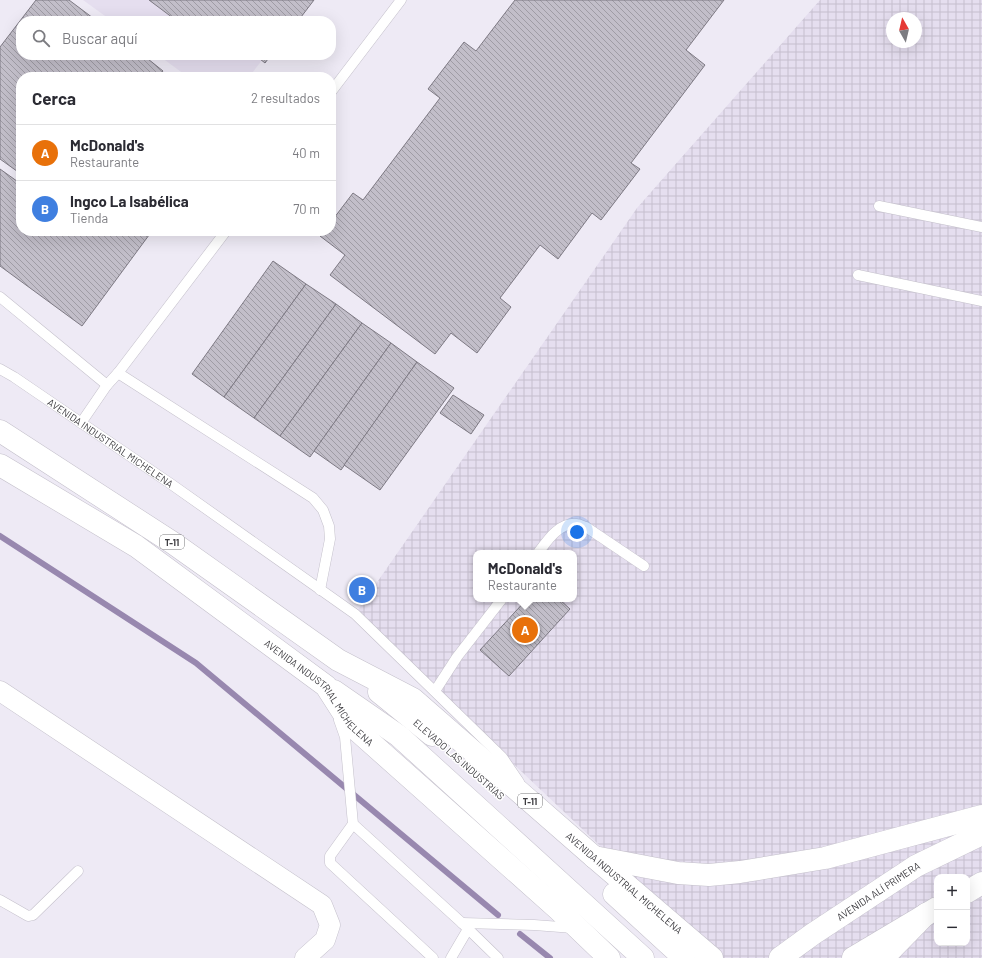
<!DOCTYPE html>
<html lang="es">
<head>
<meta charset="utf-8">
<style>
	body { margin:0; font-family:Barlow,sans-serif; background:#f7f7f7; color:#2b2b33 }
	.controls { position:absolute; right:12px; bottom:12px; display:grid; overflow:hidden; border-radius:8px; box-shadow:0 4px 16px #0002 }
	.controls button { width:36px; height:36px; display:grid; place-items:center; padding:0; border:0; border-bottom:1px solid #e1e1e2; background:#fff; color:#2b2b33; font:20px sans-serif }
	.compass { position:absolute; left:886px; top:12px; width:36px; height:36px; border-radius:50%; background:#fff; box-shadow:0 4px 16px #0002; rotate:352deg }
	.you { position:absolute; left:577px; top:532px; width:14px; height:14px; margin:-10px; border:3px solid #fff; border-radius:50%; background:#1a73e8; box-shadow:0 0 0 6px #1a73e833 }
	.badge { display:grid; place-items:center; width:26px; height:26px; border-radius:50%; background:#b45309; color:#fff; font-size:13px; font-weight:700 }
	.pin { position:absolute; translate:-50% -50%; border:2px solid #fff; box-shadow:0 1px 4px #0006 }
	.popup { position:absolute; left:473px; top:550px; width:104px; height:52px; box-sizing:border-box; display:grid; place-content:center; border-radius:8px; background:#fff; filter:drop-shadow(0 1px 3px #0005); font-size:13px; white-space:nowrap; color:#7c7c81 }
	.popup b { font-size:15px; color:#2b2b33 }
	.popup::after { content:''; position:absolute; left:50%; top:100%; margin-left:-8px; border:8px solid transparent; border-top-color:#fff }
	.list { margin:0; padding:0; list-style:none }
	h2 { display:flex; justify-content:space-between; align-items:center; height:52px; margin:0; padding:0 16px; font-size:17px }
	h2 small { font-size:13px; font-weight:400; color:#7c7c81 }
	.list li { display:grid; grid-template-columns:26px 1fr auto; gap:12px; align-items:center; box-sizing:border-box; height:56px; padding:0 16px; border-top:1px solid #e1e1e2 }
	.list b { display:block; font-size:15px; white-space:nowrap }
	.list p { margin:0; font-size:13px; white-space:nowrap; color:#7c7c81 }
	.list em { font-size:13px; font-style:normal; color:#7c7c81 }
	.icon { flex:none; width:22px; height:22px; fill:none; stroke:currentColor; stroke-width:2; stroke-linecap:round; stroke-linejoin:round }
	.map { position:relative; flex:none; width:982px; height:958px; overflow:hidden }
	.search { position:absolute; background:#fff; box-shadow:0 4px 16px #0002; left:16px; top:16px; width:320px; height:44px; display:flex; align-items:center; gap:10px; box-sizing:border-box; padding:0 14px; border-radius:16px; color:#7c7c81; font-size:15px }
	.panel { position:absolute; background:#fff; box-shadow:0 4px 16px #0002; left:16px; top:72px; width:320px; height:164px; border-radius:16px }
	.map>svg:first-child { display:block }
	.built { fill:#e5deef }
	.industrial { fill:url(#industrial-grid); fill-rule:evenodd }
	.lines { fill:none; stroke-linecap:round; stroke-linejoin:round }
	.stream { stroke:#9888af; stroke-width:6 }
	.building { fill:url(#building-back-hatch); stroke:#7d7983 }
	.lane-casing { stroke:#c4c0cb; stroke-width:11 }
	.street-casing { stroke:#c4c0cb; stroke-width:21 }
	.secondary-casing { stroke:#c4c0cb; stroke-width:23 }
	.primary-casing { stroke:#c4c0cb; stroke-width:23 }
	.lane { stroke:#fff; stroke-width:10 }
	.street { stroke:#fff; stroke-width:20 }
	.secondary { stroke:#fff; stroke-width:22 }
	.primary { stroke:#fff; stroke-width:22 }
	.labels { text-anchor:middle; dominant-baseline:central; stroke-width:3; stroke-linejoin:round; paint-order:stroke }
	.shield { fill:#fff; stroke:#777679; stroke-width:1 }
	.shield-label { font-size:9px; font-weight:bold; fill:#3d3c40 }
	.street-label { font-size:10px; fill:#3d3c40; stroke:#fff }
</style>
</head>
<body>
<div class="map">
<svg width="982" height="958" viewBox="0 0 982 958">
	<defs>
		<pattern id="industrial-grid" width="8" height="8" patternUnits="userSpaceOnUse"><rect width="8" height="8" fill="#e5deef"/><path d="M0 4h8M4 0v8" fill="none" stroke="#c5bfce"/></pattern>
		<pattern id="building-back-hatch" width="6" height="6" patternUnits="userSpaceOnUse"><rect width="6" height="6" fill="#c2bec9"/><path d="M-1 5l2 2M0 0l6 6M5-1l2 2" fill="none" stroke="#9f9ca5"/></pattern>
	</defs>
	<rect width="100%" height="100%" fill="#eeeaf5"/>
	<g class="built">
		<polygon points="83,0 308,0 292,21 112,21"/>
		<polygon points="158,55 266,55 249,77 188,77"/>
	</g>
	<path class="industrial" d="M820 0H982V958H716L616 861 355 614 637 208ZM892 18H916V42H892ZM476 553H574V599H476ZM937 877H967V943H937Z"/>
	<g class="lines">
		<g class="stream">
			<polyline points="0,536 196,663 498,915"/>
			<polyline points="520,934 550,958"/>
		</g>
	</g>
	<g class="building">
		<polygon points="36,0 69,0 97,21 21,21 21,55 143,55 163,71 158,77 21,77 21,174 0,159 0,47"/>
		<polygon points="149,0 314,0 298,21 177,21"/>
		<polygon points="515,0 724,0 686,50 705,65 631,163 640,169 601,220 592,213 558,259 540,245 500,298 511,307 477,353 451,333 435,354 330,275 345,255 320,236 324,231 331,231 331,222 353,193 363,200 440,98 428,89 464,42 476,51"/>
		<polygon points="255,55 271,55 265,63"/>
		<polygon points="0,169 21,184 21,231 152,231 82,326 0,266"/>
		<polygon points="273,261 306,284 224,397 192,374"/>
		<polygon points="306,284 336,304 254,418 224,397"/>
		<polygon points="336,304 362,323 280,436 254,418"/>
		<polygon points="362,323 391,343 310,457 280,436"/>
		<polygon points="391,343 417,362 341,470 314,451"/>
		<polygon points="417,362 454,388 380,490 344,465"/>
		<polygon points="453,395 484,415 471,434 440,413"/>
		<polygon points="527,599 559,599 570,609 509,676 480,650"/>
	</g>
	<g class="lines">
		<g class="lane-casing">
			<g id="lane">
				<polyline points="331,92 401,0"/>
				<polyline points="879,206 982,227"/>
				<polyline points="858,275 982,301"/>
				<polyline points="0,297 107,385"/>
				<path id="s1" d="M0 369 14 377 171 484 355 614 502 757 519 782"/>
				<polyline points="118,373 313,498 323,510 329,526 330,539 320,590"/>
				<polyline points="81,423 107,385 118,373 226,231"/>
				<path d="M538 553C547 541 559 522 577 524 579 524 583 526 586 527L644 566"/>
				<polyline points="435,691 457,657 502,599"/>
				<polyline points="339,720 345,737 353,824 462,923 498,958"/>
				<polyline points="353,824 330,856 330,863 433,958"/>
				<polyline points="0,900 28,916 33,915 78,871"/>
				<polyline points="462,923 534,925 574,928"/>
				<polyline points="451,958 468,929"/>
			</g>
		</g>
		<g class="street-casing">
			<polyline id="street" points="0,691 322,905 330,925 325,940 305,958"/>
		</g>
		<g class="secondary-casing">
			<g id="secondary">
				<polyline points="967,892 982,883"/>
				<path id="s2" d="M780 958 813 934 916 866 982 834"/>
				<polyline points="853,958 937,908"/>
			</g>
		</g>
		<g class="primary-casing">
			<g id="primary">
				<path id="s3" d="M0 431 173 543 338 660 413 699 594 857 712 958"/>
				<path id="s4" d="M0 465 136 546 326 686 351 725 559 910 609 958"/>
				<polyline points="334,691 399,736 643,958"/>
				<polyline points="379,692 432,735"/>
				<polyline points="594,857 678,873 709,875 740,872 825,858 982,816"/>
				<polyline points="614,894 684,958"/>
				<polyline points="883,958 926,914"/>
			</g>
		</g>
		<use href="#lane" class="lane"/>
		<use href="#street" class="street"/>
		<use href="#secondary" class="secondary"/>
		<use href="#primary" class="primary"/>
	</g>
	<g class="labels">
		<g class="shield">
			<rect x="160" y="535" width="24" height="14" rx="3"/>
			<rect x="518" y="794" width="24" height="14" rx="3"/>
		</g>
		<g class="shield-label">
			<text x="172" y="542">T-11</text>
			<text x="530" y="801">T-11</text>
		</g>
		<g class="street-label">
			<text stroke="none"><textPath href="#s1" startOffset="133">AVENIDA INDUSTRIAL MICHELENA</textPath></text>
			<text stroke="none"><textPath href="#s4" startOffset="394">AVENIDA INDUSTRIAL MICHELENA</textPath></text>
			<text transform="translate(459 759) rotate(41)">ELEVADO LAS INDUSTRIAS</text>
			<text stroke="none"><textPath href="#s3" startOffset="773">AVENIDA INDUSTRIAL MICHELENA</textPath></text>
			<text stroke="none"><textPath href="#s2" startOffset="119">AVENIDA ALÍ PRIMERA</textPath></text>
		</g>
	</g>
</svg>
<div class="controls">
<button>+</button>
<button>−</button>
</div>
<svg class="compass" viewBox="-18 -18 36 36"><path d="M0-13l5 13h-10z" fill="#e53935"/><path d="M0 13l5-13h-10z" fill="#7c7c81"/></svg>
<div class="you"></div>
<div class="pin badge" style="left:525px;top:630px;background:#e8710a">A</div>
<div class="popup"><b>McDonald's</b>Restaurante</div>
<div class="pin badge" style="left:362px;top:590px;background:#3f7fe0">B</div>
<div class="search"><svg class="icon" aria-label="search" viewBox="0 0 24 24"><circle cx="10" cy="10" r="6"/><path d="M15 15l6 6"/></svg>Buscar aquí</div>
<section class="panel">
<h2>Cerca<small>2 resultados</small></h2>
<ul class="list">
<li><span class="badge" style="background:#e8710a">A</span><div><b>McDonald's</b><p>Restaurante</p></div><em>40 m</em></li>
<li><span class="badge" style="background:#3f7fe0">B</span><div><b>Ingco La Isabélica</b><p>Tienda</p></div><em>70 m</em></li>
</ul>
</section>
</div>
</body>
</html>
